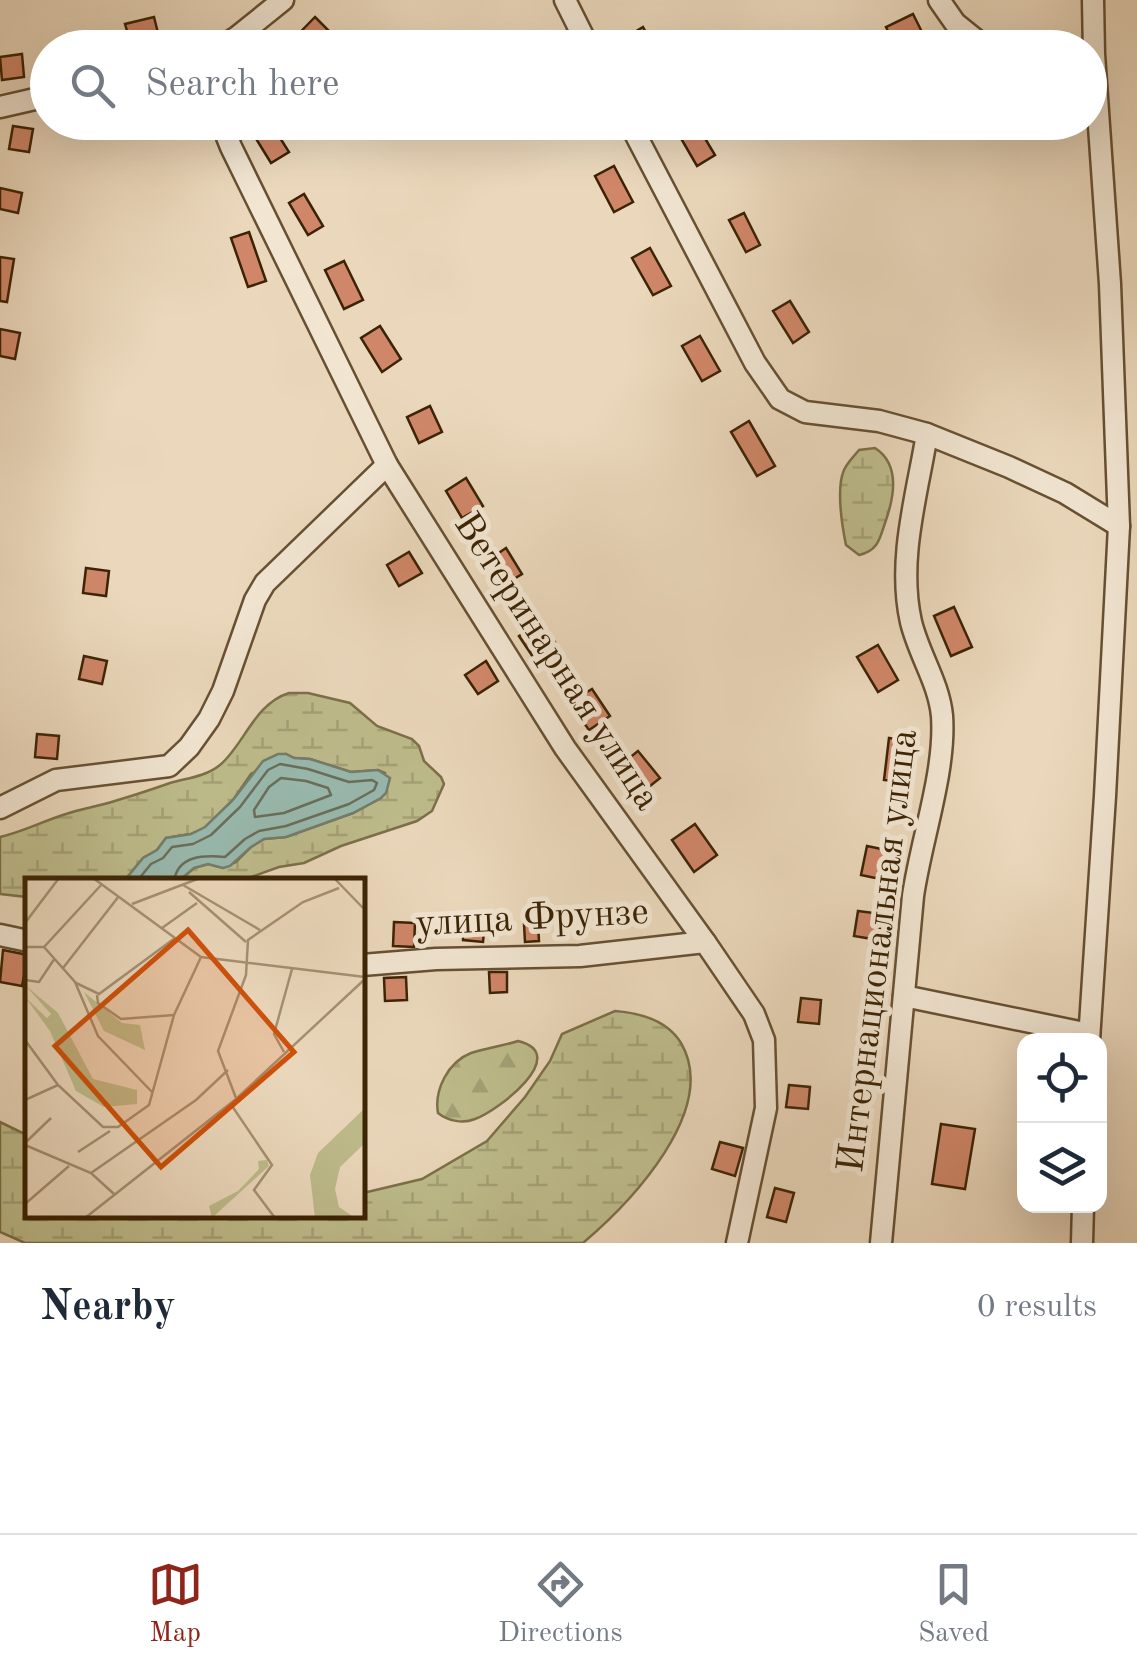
<!DOCTYPE html>
<html lang="en">
<head>
<meta charset="utf-8">
<style>
	body { margin:0; font-family:"Old Standard TT",serif; background:#f2f2f3; color:#1f2937 }
	.controls { position:absolute; right:30px; bottom:30px; display:grid; overflow:hidden; border-radius:20px; box-shadow:0 10px 40px #0002 }
	.controls button { width:90px; height:90px; display:grid; place-items:center; padding:0; border:0; border-bottom:2px solid #e0e1e3; background:#fff; color:#1f2937; font:50px sans-serif }
	.list { margin:0; padding:0; list-style:none }
	h2 { display:flex; justify-content:space-between; align-items:center; height:130px; margin:0; padding:0 40px; font-size:42px }
	h2 small { font-size:32px; font-weight:400; color:#747a83 }
	.icon { flex:none; width:55px; height:55px; fill:none; stroke:currentColor; stroke-width:2; stroke-linecap:round; stroke-linejoin:round }
	.map { position:relative; flex:none; width:1137px; height:1243px; overflow:hidden }
	.search { position:absolute; background:#fff; box-shadow:0 10px 40px #0002; left:30px; right:30px; top:30px; height:110px; display:flex; align-items:center; gap:25px; box-sizing:border-box; padding:0 35px; border-radius:55px; color:#747a83; font-size:38px }
	.sheet { height:290px; background:#fff }
	nav { display:flex; justify-content:space-around; align-items:center; box-sizing:border-box; height:140px; border-top:2px solid #e0e1e3; background:#fff; font-size:28px; color:#747a83 }
	nav a { display:grid; justify-items:center; gap:5px }
	nav .on { color:#8f2418 }
	.map>svg:first-child { display:block }
	.forest { fill:url(#forest-firs); stroke:#7c7048; stroke-width:2.5 }
	.wetland { fill:url(#wetland-marsh); stroke:#7c7048; stroke-width:2.5 }
	.water { fill:#98baaf; stroke:#737e6b; stroke-width:2.5 }
	.lines { fill:none; stroke-linecap:round; stroke-linejoin:round }
	.shore { stroke:#6a6e5a; stroke-width:2.5 }
	.building { fill:#d08769; stroke:#3b2304; stroke-width:2.5 }
	.minor-casing { stroke:#675032; stroke-width:25 }
	.minor { stroke:#f2e6d3; stroke-width:20 }
	.labels { text-anchor:middle; dominant-baseline:central; stroke-width:10; stroke-linejoin:round; paint-order:stroke }
	.street-label { font-size:38px; fill:#3b2304; stroke:#f2e6d3 }
	.inset-road { fill:none; stroke:#a59072; stroke-width:2.5 }
	.view { fill:#ce510b; fill-opacity:0.15; stroke:#ce510b; stroke-width:5 }
	.inset-edge { fill:none; stroke:#3b2304; stroke-width:5 }
</style>
</head>
<body>
<div class="map">
<svg width="1137" height="1243" viewBox="0 0 1137 1243">
	<defs>
		<pattern id="forest-firs" width="22" height="20" patternUnits="userSpaceOnUse" patternTransform="scale(2.5)"><rect width="22" height="20" fill="#bebc8c"/><path d="M5 1l3.5 6h-7zM16 11l3.5 6h-7z" fill="#a4a177"/></pattern>
		<pattern id="wetland-marsh" width="20" height="14" patternUnits="userSpaceOnUse" patternTransform="scale(2.5)"><rect width="20" height="14" fill="#bebc8c"/><path d="M1 5h8M5 5V1M11 12h8M15 12V8" fill="none" stroke="#a4a177"/></pattern>
	</defs>
	<rect width="100%" height="100%" fill="#ebd8bc"/>
	<filter id="stains"><feTurbulence type="fractalNoise" baseFrequency=".002" numOctaves="4"/><feColorMatrix values="0 0 0 0 .2 0 0 0 0 .09 0 0 0 0 .02 0 0 0 .5 -.17"/></filter>
	<radialGradient id="worn" r=".72"><stop offset=".6" stop-color="#630" stop-opacity="0"/><stop offset="1" stop-color="#630" stop-opacity=".3"/></radialGradient>
	<path class="forest" d="M518 1041C572 1054 498 1111 475 1119 463 1124 448 1121 438 1113 434 1090 448 1062 471 1053 486 1048 503 1046 518 1041Z"/>
	<g class="wetland">
		<path d="M875 448C900 464 894 497 886 520 880 537 879 551 859 555L846 545C842 526 836 488 844 470 847 463 854 456 859 450Z"/>
		<path d="M289 693H308L350 703 377 726 412 739 419 746 424 761 441 777 444 784 432 811 417 821 341 846 304 863 279 867 243 880H180L194 868 208 864 223 868 236 862 251 847 264 839 286 837 353 813 381 798 385 773 378 770 351 772 310 759 294 758 286 754 251 774 233 800 205 828 191 834 166 838 157 850 143 858 125 880 28 881 27 897 0 894V837C23 832 43 821 66 814 83 808 101 806 118 800 135 795 153 789 170 783 187 778 205 777 220 765 244 745 254 704 289 693Z"/>
		<path d="M615 1011C641 1013 667 1020 681 1043 720 1110 630 1203 583 1243H25L0 1232V1122L27 1135 28 1216H362L363 1193 422 1179 487 1141 525 1097 550 1061 562 1034Z"/>
	</g>
	<polygon class="water" points="278,754 286,754 294,758 310,759 351,772 378,770 390,778 386,793 381,798 353,813 286,837 264,839 251,847 230,866 223,868 208,864 194,868 180,880 125,880 143,858 157,850 166,838 191,834 205,827 233,800 263,761"/>
	<g class="lines">
		<g class="shore">
			<polygon points="281,778 306,781 328,788 331,795 284,813 255,817 254,810 269,787"/>
			<path d="M137 881 151 864 163 858 172 847 193 844 211 835 240 807 268 770 280 764 308 769 349 782 372 780 377 783 374 790 349 804 286 826 259 831 245 839 225 857C204 855 178 855 174 881"/>
		</g>
	</g>
	<g class="building">
		<polygon points="913,14 924,36 896,48 886,27"/>
		<polygon points="154,17 160,41 132,48 125,24"/>
		<polygon points="315,17 331,33 317,48 285,48"/>
		<polygon points="643,27 655,48 631,48 625,38"/>
		<polygon points="22,54 24,77 2,80 0,57"/>
		<polygon points="261,122 270,122 289,152 271,163 250,129"/>
		<polygon points="697,125 715,155 697,166 679,135"/>
		<polygon points="13,126 33,129 29,152 9,149"/>
		<polygon points="614,166 633,202 614,212 595,176"/>
		<polygon points="0,188 22,193 18,213 0,209"/>
		<polygon points="304,194 323,226 308,235 289,203"/>
		<polygon points="744,213 760,245 746,252 729,220"/>
		<polygon points="249,232 266,281 248,287 231,238"/>
		<polygon points="650,248 671,286 653,295 632,258"/>
		<polygon points="0,257 14,259 7,302 0,301"/>
		<polygon points="344,261 363,300 344,309 325,270"/>
		<polygon points="790,301 809,332 793,343 773,311"/>
		<polygon points="380,326 401,359 382,372 361,338"/>
		<polygon points="0,329 20,333 15,359 0,356"/>
		<polygon points="700,336 720,371 702,381 682,346"/>
		<polygon points="430,406 442,432 419,443 407,417"/>
		<polygon points="749,421 775,466 757,476 731,432"/>
		<polygon points="466,478 483,506 462,518 446,491"/>
		<polygon points="506,548 522,574 499,588 484,563"/>
		<polygon points="409,552 422,573 399,586 387,565"/>
		<polygon points="86,568 109,571 106,596 83,593"/>
		<polygon points="954,607 972,647 951,656 934,616"/>
		<polygon points="541,622 559,648 537,663 519,636"/>
		<polygon points="878,645 898,680 878,692 857,657"/>
		<polygon points="84,656 107,661 102,684 79,679"/>
		<polygon points="486,661 498,681 478,694 465,675"/>
		<polygon points="592,689 610,716 589,730 570,703"/>
		<polygon points="37,734 59,736 57,759 35,757"/>
		<polygon points="889,738 914,741 908,783 884,780"/>
		<polygon points="638,751 660,778 640,794 618,767"/>
		<polygon points="695,824 717,855 694,872 672,840"/>
		<polygon points="867,846 891,851 885,880 861,875"/>
		<polygon points="858,911 882,914 878,940 854,936"/>
		<polygon points="464,919 485,921 483,942 463,940"/>
		<polygon points="394,922 415,923 414,947 393,946"/>
		<polygon points="538,923 539,941 525,942 524,924"/>
		<polygon points="3,950 28,955 22,986 0,982"/>
		<polygon points="489,972 507,972 507,992 490,993"/>
		<polygon points="406,977 407,1000 385,1001 384,978"/>
		<polygon points="801,998 821,1000 819,1024 798,1022"/>
		<polygon points="789,1085 810,1087 808,1109 786,1107"/>
		<polygon points="941,1124 975,1129 965,1189 932,1184"/>
		<polygon points="720,1142 743,1148 735,1176 712,1169"/>
		<polygon points="775,1188 794,1193 786,1222 767,1217"/>
	</g>
	<g class="lines">
		<g class="minor-casing">
			<g id="minor">
				<polyline points="565,0 589,48"/>
				<polyline points="939,0 955,23 986,48"/>
				<polyline points="220,48 237,37 283,0"/>
				<polyline points="0,107 48,96"/>
				<polyline points="221,122 231,147 387,465 565,748 705,942 754,1014 764,1040 766,1108 737,1243"/>
				<polyline points="629,122 755,363 780,399 805,412 879,421 927,434 1009,467 1065,493 1119,526"/>
				<polyline points="0,808 56,780 169,766 189,747 209,719 223,691 255,600 265,583 387,465"/>
				<polyline points="0,935 28,941"/>
				<polyline points="362,965 436,959 580,956 705,942"/>
				<polyline points="904,996 1089,1034"/>
				<polyline points="1089,1040 1105,796 1119,526 1110,284 1094,54 1093,0"/>
				<path d="M881 1243 913 896C921 840 946 771 942 716 939 683 919 655 911 622 897 560 917 495 927 434"/>
				<polyline points="1082,1243 1083,1206"/>
			</g>
		</g>
		<use href="#minor" class="minor"/>
	</g>
	<g class="labels">
		<g class="street-label">
			<text transform="translate(556 662) rotate(57)">Ветеринарная улица</text>
			<text transform="translate(532 919) rotate(-3)">улица Фрунзе</text>
			<text transform="translate(879 951) rotate(-83)">Интернациональная улица</text>
		</g>
	</g>
	<g transform="translate(25 878)">
		<rect width="340" height="340" fill="#ebd8bc"/>
		<path d="M340 230V265L315 289 310 311 314 329 330 340H290L285 297 293 275Z" fill="#bebc8c"/>
		<path d="M242 282 244 288 187 340 184 328 213 313 234 291 233 283Z" fill="#bebc8c"/>
		<path d="M0 107 33 135 68 201 112 212V226L79 229 51 213 25 153 0 119 22 140 26 136ZM59 114 97 145 115 147 120 172 79 153Z" fill="#bebc8c"/>
		<path class="inset-road" d="M68 0 176 79 340 99M309 0 340 32M158 7 235 52M164 14 221 64M107 26 175 0M0 45 34 0M137 50 172 25M0 69H19L77 6M19 69 50 104 73 158 127 214M38 90 94 18M0 102 14 104 30 80M51 105 74 116 150 60M72 117 73 125 96 141 149 137M0 162 33 207 78 249H93L124 227 149 137 176 79M259 174 249 156 267 91M211 220 193 173 221 97 223 62 278 24 314 10M0 222 33 207M205 225 247 287 229 312 250 340M0 265 26 240M0 267 66 295 89 316M53 274 85 253M66 295 171 222 203 192M0 326 44 288M60 340 211 221 340 101"/>
		<path class="view" d="M163 52 269 174 136 289 30 168Z"/>
		<rect width="340" height="340" class="inset-edge"/>
	</g>
	<rect width="100%" height="100%" filter="url(#stains)"/>
	<rect width="100%" height="100%" fill="url(#worn)"/>
</svg>
<div class="controls">
<button><svg class="icon" aria-label="locate" viewBox="0 0 24 24"><circle cx="12" cy="12" r="6"/><path d="M12 2v4M12 18v4M2 12h4M18 12h4"/></svg></button>
<button><svg class="icon" aria-label="layers" viewBox="0 0 24 24"><path d="M12 4l9 5-9 5-9-5zM3 14l9 5 9-5"/></svg></button>
</div>
<div class="search"><svg class="icon" aria-label="search" viewBox="0 0 24 24"><circle cx="10" cy="10" r="6"/><path d="M15 15l6 6"/></svg>Search here</div>
</div>
<section class="sheet">
<h2>Nearby<small>0 results</small></h2>
<ul class="list">
</ul>
</section>
<nav>
<a class="on"><svg class="icon" aria-label="map" viewBox="0 0 24 24"><path d="M3 6l6-2 6 2 6-2v14l-6 2-6-2-6 2zM9 4v14M15 6v14"/></svg>Map</a>
<a><svg class="icon" aria-label="directions" viewBox="0 0 24 24"><path d="M12 3l9 9-9 9-9-9zM9 14v-3h6M13 9l2 2-2 2"/></svg>Directions</a>
<a><svg class="icon" aria-label="saved" viewBox="0 0 24 24"><path d="M7 4h10v16l-5-4-5 4z"/></svg>Saved</a>
</nav>
</body>
</html>
